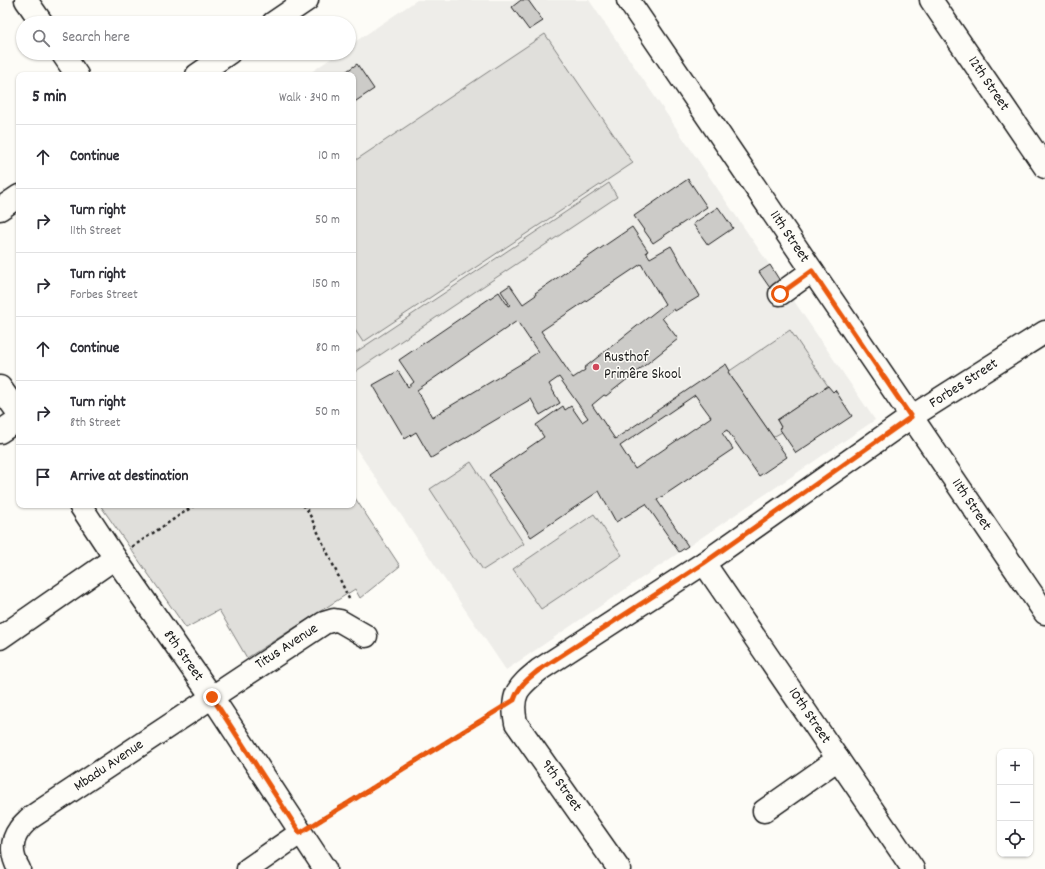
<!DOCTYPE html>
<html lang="en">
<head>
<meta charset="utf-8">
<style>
	body { margin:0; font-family:Dekko,sans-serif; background:#f7f7f7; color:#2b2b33 }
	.controls { position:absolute; right:12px; bottom:12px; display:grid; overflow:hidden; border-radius:8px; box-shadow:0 1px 3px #0004 }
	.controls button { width:36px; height:36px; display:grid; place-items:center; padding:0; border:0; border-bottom:1px solid #e1e1e2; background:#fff; color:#2b2b33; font:20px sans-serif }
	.stop { position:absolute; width:12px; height:12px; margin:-9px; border:3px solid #ea580c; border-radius:50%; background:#fff }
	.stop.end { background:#ea580c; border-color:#fff; box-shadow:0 1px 4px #0008 }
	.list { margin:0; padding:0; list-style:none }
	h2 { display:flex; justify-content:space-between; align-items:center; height:52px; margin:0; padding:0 16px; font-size:17px }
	h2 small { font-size:13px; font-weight:400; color:#7c7c81 }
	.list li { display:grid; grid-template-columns:26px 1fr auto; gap:12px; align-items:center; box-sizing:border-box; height:64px; padding:0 16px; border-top:1px solid #e1e1e2 }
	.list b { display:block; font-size:15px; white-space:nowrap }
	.list p { margin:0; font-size:13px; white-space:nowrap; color:#7c7c81 }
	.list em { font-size:13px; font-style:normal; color:#7c7c81 }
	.icon { flex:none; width:22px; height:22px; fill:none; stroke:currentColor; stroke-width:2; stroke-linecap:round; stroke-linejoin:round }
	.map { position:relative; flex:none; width:1045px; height:869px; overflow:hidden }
	.search { position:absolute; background:#fff; box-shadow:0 1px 3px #0004; left:16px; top:16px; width:340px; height:44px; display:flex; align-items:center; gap:10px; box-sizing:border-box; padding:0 14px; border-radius:22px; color:#7c7c81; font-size:15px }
	.panel { position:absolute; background:#fff; box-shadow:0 1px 3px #0004; left:16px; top:72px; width:340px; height:436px; border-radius:8px }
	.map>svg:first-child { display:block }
	.built { fill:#eeede9 }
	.green { fill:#e0dfdb; stroke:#7e7e7c }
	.building { fill:#cccbc8; stroke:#1c1c1c; fill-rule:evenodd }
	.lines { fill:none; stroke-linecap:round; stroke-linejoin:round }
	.minor-casing { stroke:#1c1c1c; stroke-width:25 }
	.path { stroke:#1c1c1c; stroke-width:2.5; stroke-dasharray:3 3; stroke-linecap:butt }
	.minor { stroke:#fdfcf7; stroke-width:22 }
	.route { stroke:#ea580c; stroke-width:5 }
	.poi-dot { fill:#d1495b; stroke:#fdfcf7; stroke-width:1.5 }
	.labels { text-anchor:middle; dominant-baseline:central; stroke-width:3; stroke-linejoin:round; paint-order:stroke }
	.street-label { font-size:15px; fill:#1c1c1c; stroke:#fdfcf7 }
	.poi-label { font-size:15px; fill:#1c1c1c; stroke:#fdfcf7; text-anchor:start }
</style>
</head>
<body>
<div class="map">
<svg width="1045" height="869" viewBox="0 0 1045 869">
	<rect width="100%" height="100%" fill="#fdfcf7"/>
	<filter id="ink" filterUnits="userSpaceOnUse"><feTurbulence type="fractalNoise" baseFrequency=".025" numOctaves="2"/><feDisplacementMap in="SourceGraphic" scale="8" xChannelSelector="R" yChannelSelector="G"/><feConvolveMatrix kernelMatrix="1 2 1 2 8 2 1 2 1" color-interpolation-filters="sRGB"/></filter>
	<g filter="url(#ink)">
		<polygon class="built" points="417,0 589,0 875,420 506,670 353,444 353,75 307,75 339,53 349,53 349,46"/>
		<g class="green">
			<polygon points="545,34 633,163 363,342 353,327 353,162"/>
			<polygon points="609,183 617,197 353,373 353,354"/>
			<polygon points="790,330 828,386 777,420 781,427 779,428 782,432 773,437 728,372"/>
			<polygon points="471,462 524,544 483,570 430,489"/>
			<polygon points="353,495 400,566 360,598 355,589 247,658 219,610 186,628 100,505 353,505"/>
			<polygon points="594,514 622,555 541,609 513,569"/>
		</g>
		<g class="building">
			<polygon points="521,0 528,0 543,21 529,30 512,7"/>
			<polygon points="357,64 374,89 353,103 353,75 341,75"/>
			<polygon points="688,179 707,207 653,243 634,216"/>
			<polygon points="718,207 733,228 708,245 693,224"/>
			<path d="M632 227 648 251 646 252 650 258 671 246 700 296 675 311 674 309 662 318 678 339 606 396 604 395 592 405 615 439 726 364 730 371 728 372 787 457 759 476 727 430 722 433 733 449 657 500 688 546 679 552 646 504 616 522 599 491 531 537 489 475 544 437 536 425 563 406 565 410 571 406 582 422 588 418 559 377 549 384 560 403 540 415 531 399 431 458 416 432 405 439 373 385 398 371 408 387 414 382 399 360 499 292 508 306 510 305 501 291 510 285 523 304 536 295 535 293ZM641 264 665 304 584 368 585 370 573 378 541 331ZM517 321 538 352 529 358V359L432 417 417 390ZM695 395 711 417 635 469 620 446Z"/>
			<polygon points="770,265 780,281 770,288 759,272"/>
			<polygon points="828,386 833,392 835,390 852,416 796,453 779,428 781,427 777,420"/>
		</g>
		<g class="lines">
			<g class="minor-casing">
				<g id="minor">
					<polyline points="26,0 42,23"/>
					<polyline points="628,0 1045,613"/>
					<polyline points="931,0 1045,167"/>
					<polyline points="273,23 307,0"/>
					<polyline points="62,53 77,75"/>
					<polyline points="197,75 229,53"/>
					<polyline points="0,209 19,196"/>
					<polyline points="780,294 812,271"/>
					<polyline points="0,387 19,414"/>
					<polyline points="0,432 19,419"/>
					<polyline points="80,505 115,558 212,697 325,869"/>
					<polyline points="704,563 913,869"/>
					<polyline points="0,638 115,558"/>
					<polyline points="764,811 838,759"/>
					<path d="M19 869C12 857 10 842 19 830 22 825 26 822 30 818L324 623 334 620 340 621 366 636"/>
					<polyline points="248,869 300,833"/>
					<path d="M619 869 516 723C510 694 518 687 539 670L704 563 911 417 1045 332"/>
				</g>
			</g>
			<g class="path">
				<polyline points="303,505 308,511 350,601"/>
				<polyline points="132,547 195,505"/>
				<polyline points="319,821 493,713"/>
			</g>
			<use href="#minor" class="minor"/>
		</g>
	</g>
	<g class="lines" filter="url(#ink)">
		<path class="route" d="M212 697 300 833 514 700C520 684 527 680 539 670L704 563 911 417 812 271 780 294"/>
	</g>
	<circle class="poi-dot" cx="596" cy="367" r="4"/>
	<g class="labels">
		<g class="street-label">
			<text transform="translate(988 84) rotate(56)">12th Street</text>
			<text transform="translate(789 237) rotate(56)">11th Street</text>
			<text transform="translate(964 384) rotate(-33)">Forbes Street</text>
			<text transform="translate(971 505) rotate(56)">11th Street</text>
			<text transform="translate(287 647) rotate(-33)">Titus Avenue</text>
			<text transform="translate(183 656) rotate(55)">8th Street</text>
			<text transform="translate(809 716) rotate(56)">10th Street</text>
			<text transform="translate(109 766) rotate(-34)">Mbadu Avenue</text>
			<text transform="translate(561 786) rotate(55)">9th Street</text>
		</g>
		<g class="poi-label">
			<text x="604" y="358">Rusthof<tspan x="604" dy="17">Primêre Skool</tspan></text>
		</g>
	</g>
</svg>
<div class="controls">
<button>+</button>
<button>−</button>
<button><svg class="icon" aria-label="locate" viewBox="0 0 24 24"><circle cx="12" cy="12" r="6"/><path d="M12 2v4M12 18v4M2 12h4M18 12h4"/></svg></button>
</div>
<div class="stop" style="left:780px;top:294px"></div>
<div class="stop end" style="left:212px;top:697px"></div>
<div class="search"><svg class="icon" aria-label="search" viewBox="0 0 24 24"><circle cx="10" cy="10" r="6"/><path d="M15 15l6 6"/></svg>Search here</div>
<section class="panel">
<h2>5 min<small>Walk · 340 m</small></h2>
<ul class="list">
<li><svg class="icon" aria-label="ahead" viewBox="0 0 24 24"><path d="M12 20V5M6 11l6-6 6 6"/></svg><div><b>Continue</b></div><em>10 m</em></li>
<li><svg class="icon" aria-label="right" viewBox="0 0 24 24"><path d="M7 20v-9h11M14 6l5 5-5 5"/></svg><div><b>Turn right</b><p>11th Street</p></div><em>50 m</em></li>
<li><svg class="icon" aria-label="right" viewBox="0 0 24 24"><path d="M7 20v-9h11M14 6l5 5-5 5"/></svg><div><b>Turn right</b><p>Forbes Street</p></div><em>150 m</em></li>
<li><svg class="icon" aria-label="ahead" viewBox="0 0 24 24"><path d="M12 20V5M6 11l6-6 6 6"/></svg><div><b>Continue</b></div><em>80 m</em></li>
<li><svg class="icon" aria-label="right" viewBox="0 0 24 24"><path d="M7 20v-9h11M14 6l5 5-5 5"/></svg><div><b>Turn right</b><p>8th Street</p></div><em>50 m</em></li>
<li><svg class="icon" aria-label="arrive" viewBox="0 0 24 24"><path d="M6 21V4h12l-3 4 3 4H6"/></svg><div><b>Arrive at destination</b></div></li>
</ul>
</section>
</div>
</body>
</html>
